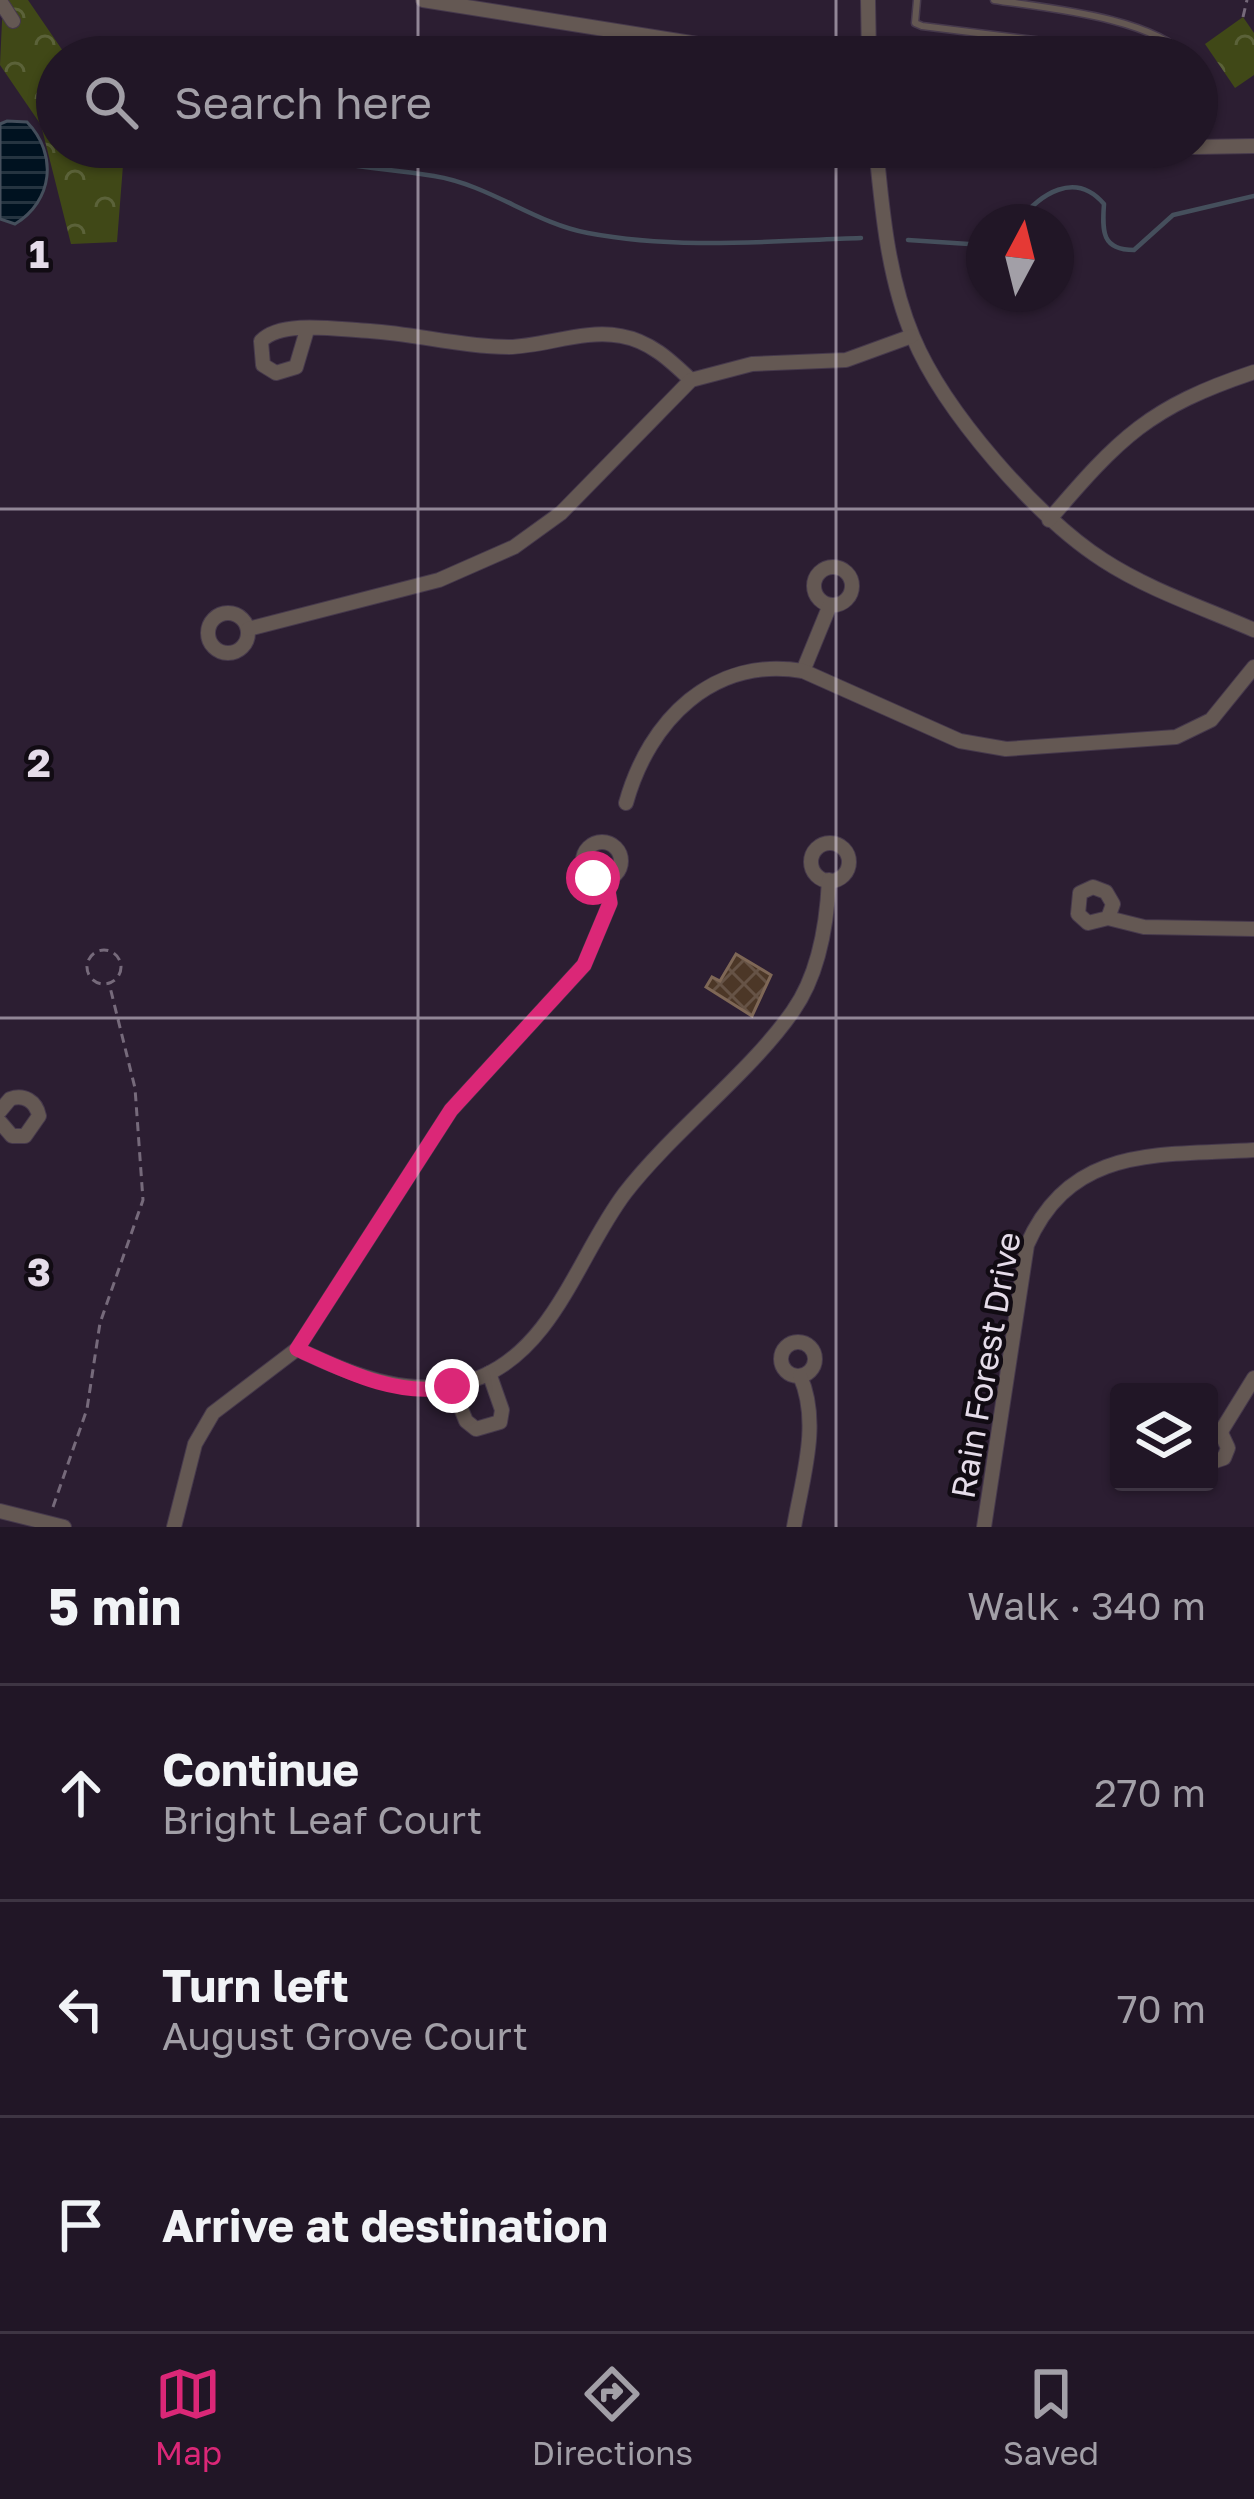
<!DOCTYPE html>
<html lang="en">
<head>
<meta charset="utf-8">
<style>
	body { margin:0; font-family:"Golos Text",sans-serif; background:#291f2e; color:#f1f3f6 }
	.controls { position:absolute; right:36px; bottom:36px; display:grid; overflow:hidden; border-radius:12px; box-shadow:0 3px 9px #0004 }
	.controls button { width:108px; height:108px; display:grid; place-items:center; padding:0; border:0; border-bottom:3px solid #3e3543; background:#211626; color:#f1f3f6; font:60px sans-serif }
	.compass { position:absolute; left:966px; top:204px; width:108px; height:108px; border-radius:50%; background:#211626; box-shadow:0 3px 9px #0004; rotate:7deg }
	.stop { position:absolute; width:36px; height:36px; margin:-27px; border:9px solid #db2777; border-radius:50%; background:#fff }
	.stop.end { background:#db2777; border-color:#fff; box-shadow:0 3px 12px #0008 }
	.list { margin:0; padding:0; list-style:none }
	h2 { display:flex; justify-content:space-between; align-items:center; height:156px; margin:0; padding:0 48px; font-size:51px }
	h2 small { font-size:39px; font-weight:400; color:#a29fa7 }
	.list li { display:grid; grid-template-columns:78px 1fr auto; gap:36px; align-items:center; box-sizing:border-box; height:216px; padding:0 48px; border-top:3px solid #3e3543 }
	.list b { display:block; font-size:45px; white-space:nowrap }
	.list p { margin:0; font-size:39px; white-space:nowrap; color:#a29fa7 }
	.list em { font-size:39px; font-style:normal; color:#a29fa7 }
	.icon { flex:none; width:66px; height:66px; fill:none; stroke:currentColor; stroke-width:2; stroke-linecap:round; stroke-linejoin:round }
	.map { position:relative; flex:none; width:1254px; height:1527px; overflow:hidden }
	.search { position:absolute; background:#211626; box-shadow:0 3px 9px #0004; left:36px; right:36px; top:36px; height:132px; display:flex; align-items:center; gap:30px; box-sizing:border-box; padding:0 42px; border-radius:66px; color:#a29fa7; font-size:45px }
	.sheet { height:804px; background:#211626 }
	nav { display:flex; justify-content:space-around; align-items:center; box-sizing:border-box; height:168px; border-top:3px solid #3e3543; background:#211626; font-size:33px; color:#a29fa7 }
	nav a { display:grid; justify-items:center; gap:6px }
	nav .on { color:#db2777 }
	.map>svg:first-child { display:block }
	.park { fill:url(#park-crowns) }
	.water { fill:url(#water-rules); stroke:#454f5c; stroke-width:3 }
	.lines { fill:none; stroke-linecap:round; stroke-linejoin:round }
	.stream { stroke:#454f5c; stroke-width:4.5 }
	.building { fill:url(#building-cross-hatch); stroke:#7e6756; stroke-width:3 }
	.service-casing { stroke:#46394c; stroke-width:9 }
	.minor-casing { stroke:#46394c; stroke-width:16 }
	.path { stroke:#766a7b; stroke-width:3; stroke-dasharray:9 6; stroke-linecap:butt }
	.service { stroke:#645853; stroke-width:6 }
	.minor { stroke:#645853; stroke-width:14 }
	.route { stroke:#db2777; stroke-width:15 }
	.grid { fill:none; stroke:#e5dce9; stroke-width:3; stroke-opacity:0.55 }
	.labels { text-anchor:middle; dominant-baseline:central; stroke-width:9; stroke-linejoin:round; paint-order:stroke }
	.street-label { font-size:33px; fill:#e5dce9; stroke:#110b13 }
	.grid-label { font-size:39px; text-anchor:middle; font-weight:bold; fill:#e5dce9; stroke:#110b13; stroke-width:9; stroke-linejoin:round; paint-order:stroke }
</style>
</head>
<body>
<div class="map">
<svg width="1254" height="1527" viewBox="0 0 1254 1527">
	<defs>
		<pattern id="park-crowns" width="20" height="18" patternUnits="userSpaceOnUse" patternTransform="scale(3)"><rect width="20" height="18" fill="#404817"/><path d="M2 6a3 3 0 1 1 6 0M12 15a3 3 0 1 1 6 0" fill="none" stroke="#5b6239"/></pattern>
		<pattern id="water-rules" width="6" height="5" patternUnits="userSpaceOnUse" patternTransform="scale(3)"><rect width="6" height="5" fill="#001220"/><path d="M0 2.5h6" fill="none" stroke="#253440"/></pattern>
		<pattern id="building-cross-hatch" width="8" height="8" patternUnits="userSpaceOnUse" patternTransform="scale(3)"><rect width="8" height="8" fill="#4c3727"/><path d="M0 0l8 8M0 8l8-8" fill="none" stroke="#665346"/></pattern>
	</defs>
	<rect width="100%" height="100%" fill="#2c1e32"/>
	<g class="park">
		<polygon points="3,0 28,0 67,57 57,57 57,147 117,147 123,165 117,242 71,244 41,125 0,65"/>
		<polygon points="1243,17 1254,33 1254,75 1235,88 1205,44"/>
	</g>
	<path class="water" d="M7 121 27 122C58 154 53 201 15 224L0 219V124Z"/>
	<g class="lines">
		<g class="stream">
			<path d="M283 147C345 170 373 166 434 176 490 185 534 223 588 233 677 250 771 241 861 238"/>
			<path d="M1018 222C1040 194 1075 170 1104 204 1102 232 1102 250 1134 250L1173 215 1254 196"/>
			<polyline points="908,240 984,245"/>
		</g>
	</g>
	<polygon class="building" points="736,954 771,975 752,1016 706,987 712,977 720,981"/>
	<g class="lines">
		<g class="service-casing">
			<g id="service">
				<polyline points="917,0 915,23 922,26 1075,45 1115,57"/>
				<path d="M994 0C1046 8 1151 17 1187 57"/>
			</g>
		</g>
		<g class="minor-casing">
			<g id="minor">
				<polyline points="423,0 779,57"/>
				<polyline points="868,0 869,57"/>
				<polyline points="0,1 13,21"/>
				<path d="M876 147C882 210 888 278 913 337 944 411 1036 517 1103 560 1149 590 1204 608 1254 630"/>
				<polyline points="1194,147 1254,146"/>
				<path d="M307 330 296 367 276 373 263 365 261 341C282 319 341 330 370 331 416 334 463 347 509 347 545 346 585 329 621 336 650 341 670 360 691 380"/>
				<path d="M1049 520C1120 437 1149 407 1254 372"/>
				<circle cx="833" cy="586" r="19"/>
				<circle cx="228" cy="633" r="20"/>
				<polyline points="248,629 439,580 514,547 561,513 691,380 752,364 846,360 912,336"/>
				<polyline points="803,671 830,605"/>
				<path d="M626 803C649 720 713 656 803 671L960 741 1006 749 1176 737 1211 720 1254 667"/>
				<circle cx="602" cy="861" r="19"/>
				<circle cx="830" cy="862" r="19"/>
				<polyline points="1108,918 1113,904 1106,892 1093,887 1080,893 1078,914 1088,923 1108,918 1144,927 1254,929"/>
				<path d="M0 1111 10 1099C24 1094 36 1101 39 1116L25 1136H12L0 1122"/>
				<circle cx="798" cy="1359" r="17"/>
				<path d="M297 1349C355 1376 418 1403 481 1377 555 1346 579 1254 625 1193 673 1131 750 1073 793 1011 819 974 827 924 829 880"/>
				<polyline points="452,1386 466,1421 476,1429 500,1422 502,1410 489,1373"/>
				<polyline points="1209,1431 1221,1433 1228,1448 1224,1458 1209,1463"/>
				<polyline points="1220,1433 1254,1378"/>
				<polyline points="0,1511 64,1527"/>
				<polyline points="174,1527 195,1444 213,1413 297,1349 451,1110 584,965 610,903 606,879"/>
				<path d="M794 1527C802 1479 821 1423 800 1376"/>
				<path d="M984 1527 1027 1245C1071 1144 1160 1156 1254 1150"/>
			</g>
		</g>
		<g class="path">
			<polyline points="1243,17 1247,0"/>
			<circle cx="104" cy="967" r="17"/>
			<polyline points="53,1507 87,1409 100,1323 143,1200 135,1088 109,983"/>
		</g>
		<use href="#service" class="service"/>
		<use href="#minor" class="minor"/>
	</g>
	<g class="lines">
		<path class="route" d="M452 1386C399 1399 343 1370 297 1349L451 1110 584 965 610 903 606 879 593 878"/>
	</g>
	<path class="grid" d="M418 0V57M836 0V57M418 147V1527M836 147V1527M0 509H1254M0 1018H1254"/>
	<g class="labels">
		<g class="street-label">
			<text transform="translate(985 1365) rotate(-80)">Rain Forest Drive</text>
		</g>
	</g>
	<g class="grid-label">
		<text x="39" y="268">1</text>
		<text x="39" y="777">2</text>
		<text x="39" y="1286">3</text>
	</g>
</svg>
<div class="controls">
<button><svg class="icon" aria-label="layers" viewBox="0 0 24 24"><path d="M12 4l9 5-9 5-9-5zM3 14l9 5 9-5"/></svg></button>
</div>
<svg class="compass" viewBox="-18 -18 36 36"><path d="M0-13l5 13h-10z" fill="#e53935"/><path d="M0 13l5-13h-10z" fill="#a29fa7"/></svg>
<div class="stop" style="left:593px;top:878px"></div>
<div class="stop end" style="left:452px;top:1386px"></div>
<div class="search"><svg class="icon" aria-label="search" viewBox="0 0 24 24"><circle cx="10" cy="10" r="6"/><path d="M15 15l6 6"/></svg>Search here</div>
</div>
<section class="sheet">
<h2>5 min<small>Walk · 340 m</small></h2>
<ul class="list">
<li><svg class="icon" aria-label="ahead" viewBox="0 0 24 24"><path d="M12 20V5M6 11l6-6 6 6"/></svg><div><b>Continue</b><p>Bright Leaf Court</p></div><em>270 m</em></li>
<li><svg class="icon" aria-label="left" viewBox="0 0 24 24"><path d="M17 20v-9H6M10 6l-5 5 5 5"/></svg><div><b>Turn left</b><p>August Grove Court</p></div><em>70 m</em></li>
<li><svg class="icon" aria-label="arrive" viewBox="0 0 24 24"><path d="M6 21V4h12l-3 4 3 4H6"/></svg><div><b>Arrive at destination</b></div></li>
</ul>
</section>
<nav>
<a class="on"><svg class="icon" aria-label="map" viewBox="0 0 24 24"><path d="M3 6l6-2 6 2 6-2v14l-6 2-6-2-6 2zM9 4v14M15 6v14"/></svg>Map</a>
<a><svg class="icon" aria-label="directions" viewBox="0 0 24 24"><path d="M12 3l9 9-9 9-9-9zM9 14v-3h6M13 9l2 2-2 2"/></svg>Directions</a>
<a><svg class="icon" aria-label="saved" viewBox="0 0 24 24"><path d="M7 4h10v16l-5-4-5 4z"/></svg>Saved</a>
</nav>
</body>
</html>
